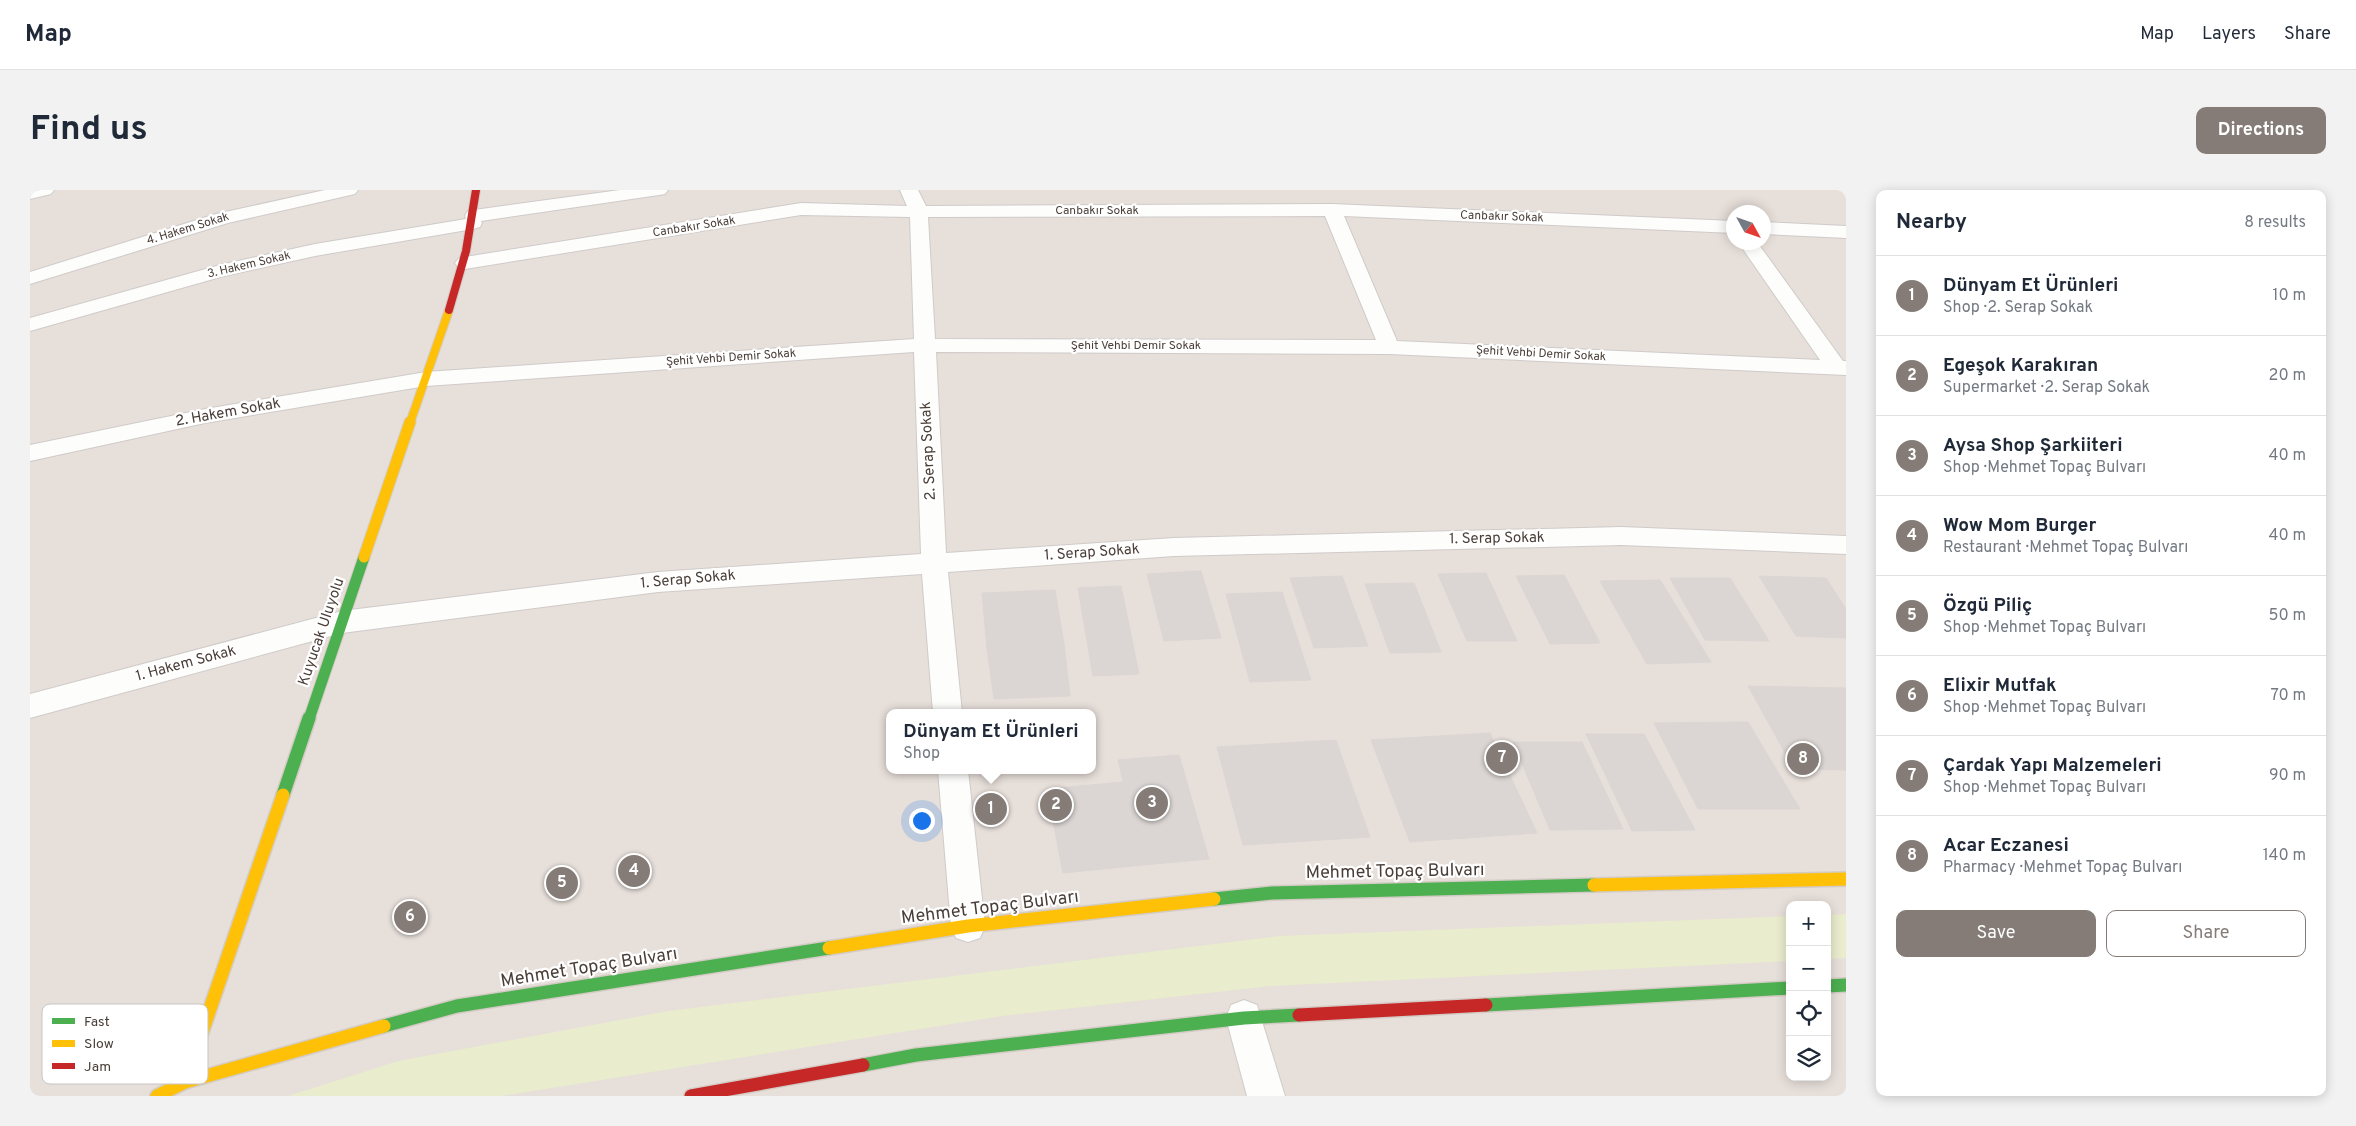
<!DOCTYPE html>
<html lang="en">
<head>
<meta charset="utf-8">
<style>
	body { margin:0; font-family:Overpass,sans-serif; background:#f2f2f3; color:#1f2937 }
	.controls { position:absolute; right:15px; bottom:15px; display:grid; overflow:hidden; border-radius:10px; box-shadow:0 2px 12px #0003 }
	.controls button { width:45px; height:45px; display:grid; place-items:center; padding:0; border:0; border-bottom:1px solid #e0e1e3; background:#fff; color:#1f2937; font:25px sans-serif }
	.compass { position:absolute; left:1696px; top:15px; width:45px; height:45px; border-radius:50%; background:#fff; box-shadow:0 2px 12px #0003; rotate:130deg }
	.you { position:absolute; left:891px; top:630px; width:18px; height:18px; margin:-12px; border:4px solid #fff; border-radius:50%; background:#1a73e8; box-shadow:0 0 0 8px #1a73e833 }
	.badge { display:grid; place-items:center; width:32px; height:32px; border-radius:50%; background:#857c77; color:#fff; font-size:16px; font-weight:700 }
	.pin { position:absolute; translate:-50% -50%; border:2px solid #fff; box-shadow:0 1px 5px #0006 }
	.popup { position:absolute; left:856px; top:519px; width:210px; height:65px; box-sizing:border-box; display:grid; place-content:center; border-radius:10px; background:#fff; filter:drop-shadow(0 1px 4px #0005); font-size:16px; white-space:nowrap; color:#747a83 }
	.popup b { font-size:19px; color:#1f2937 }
	.popup::after { content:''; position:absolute; left:50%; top:100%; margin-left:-10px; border:10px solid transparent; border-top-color:#fff }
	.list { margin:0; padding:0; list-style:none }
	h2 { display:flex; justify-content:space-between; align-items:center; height:65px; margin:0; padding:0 20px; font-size:21px }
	h2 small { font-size:16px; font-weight:400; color:#747a83 }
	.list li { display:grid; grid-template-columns:32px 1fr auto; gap:15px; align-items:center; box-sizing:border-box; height:80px; padding:0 20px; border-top:1px solid #e0e1e3 }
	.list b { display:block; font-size:19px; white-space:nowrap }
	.list p { margin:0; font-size:16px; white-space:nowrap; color:#747a83 }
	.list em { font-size:16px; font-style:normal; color:#747a83 }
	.actions { display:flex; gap:10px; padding:15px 20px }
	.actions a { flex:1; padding:11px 0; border:1px solid #857c77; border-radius:10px; text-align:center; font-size:18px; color:#857c77 }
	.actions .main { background:#857c77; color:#fff }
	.icon { flex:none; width:28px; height:28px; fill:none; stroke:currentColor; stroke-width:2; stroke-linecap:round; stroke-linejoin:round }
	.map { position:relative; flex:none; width:1816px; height:906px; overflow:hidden; border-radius:10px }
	header { display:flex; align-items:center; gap:30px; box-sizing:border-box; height:70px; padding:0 25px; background:#fff; border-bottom:1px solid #e0e1e3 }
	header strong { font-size:24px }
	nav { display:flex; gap:28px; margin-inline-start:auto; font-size:18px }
	.intro { display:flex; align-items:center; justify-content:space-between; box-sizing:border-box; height:120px; padding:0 30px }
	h1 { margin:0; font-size:35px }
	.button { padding:12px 22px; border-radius:10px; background:#857c77; color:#fff; font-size:18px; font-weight:700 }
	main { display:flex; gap:30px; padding:0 30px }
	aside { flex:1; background:#fff; border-radius:10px; box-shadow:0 2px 12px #0003 }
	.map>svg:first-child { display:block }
	.residential { fill:#e7dfda; fill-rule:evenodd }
	.green { fill:#e9eccd }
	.building { fill:#dbd6d4; stroke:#dbd6d3 }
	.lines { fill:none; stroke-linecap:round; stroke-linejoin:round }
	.street-casing { stroke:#cfcbc9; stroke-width:2 }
	.fast-far1-casing { stroke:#d4cbc5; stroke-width:13 }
	.fast-casing { stroke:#d4cbc5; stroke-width:16 }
	.slow-far2-casing { stroke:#d4cbc5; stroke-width:10 }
	.slow-far1-casing { stroke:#d4cbc5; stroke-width:13 }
	.slow-casing { stroke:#d4cbc5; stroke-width:16 }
	.jam-far1-casing { stroke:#d4cbc5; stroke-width:10 }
	.jam-casing { stroke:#d4cbc5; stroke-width:16 }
	.street { fill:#fdfdfc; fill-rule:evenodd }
	.fast-far1 { stroke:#4caf50; stroke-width:11 }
	.fast { stroke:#4caf50; stroke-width:13 }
	.slow-far2 { stroke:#ffc107; stroke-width:8 }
	.slow-far1 { stroke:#ffc107; stroke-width:11 }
	.slow { stroke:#ffc107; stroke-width:13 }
	.jam-far1 { stroke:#c62828; stroke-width:8 }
	.jam { stroke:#c62828; stroke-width:13 }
	.labels { text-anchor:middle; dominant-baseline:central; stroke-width:4.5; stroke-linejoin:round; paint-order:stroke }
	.far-street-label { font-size:12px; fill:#4a3e38; stroke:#fff }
	.street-label { font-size:15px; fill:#4a3e38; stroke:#fff }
	.near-street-label { font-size:18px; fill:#4a3e38; stroke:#fff }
	.key { fill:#fff; stroke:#c9c5c3; stroke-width:1 }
	.key-label { font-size:14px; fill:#4a3e38 }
</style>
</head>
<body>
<header>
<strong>Map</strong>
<nav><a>Map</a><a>Layers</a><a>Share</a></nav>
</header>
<div class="intro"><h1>Find us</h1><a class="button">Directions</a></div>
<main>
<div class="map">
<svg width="1816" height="906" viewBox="0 0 1816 906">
	<rect width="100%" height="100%" fill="#f2efed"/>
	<path class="residential" d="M0 0H1816V906H0ZM1704 22H1734V52H1704ZM860 523H1062V580H860ZM1760 715H1797V887H1760Z"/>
	<g class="green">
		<polygon points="1816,724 1816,768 1797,769 1797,725"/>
		<polygon points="1760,726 1760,771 1241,796 972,826 471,906 258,906 368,871 638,821 1250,746"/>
	</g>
	<g class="building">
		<polygon points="1171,381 1191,448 1134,451 1117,384"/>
		<polygon points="1456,383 1487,451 1437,451 1408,384"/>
		<polygon points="1534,385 1570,453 1520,454 1486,386"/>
		<polygon points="1312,386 1338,456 1284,458 1260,388"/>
		<polygon points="1729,386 1796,388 1816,419 1816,448 1766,446"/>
		<polygon points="1640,388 1700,388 1739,451 1675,450"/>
		<polygon points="1630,390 1681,472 1617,474 1570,391"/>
		<polygon points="1384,393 1411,462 1360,463 1335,394"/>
		<polygon points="1091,396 1109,484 1063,486 1048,398"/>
		<polygon points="1025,400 1034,454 957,458 952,403"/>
		<polygon points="1252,402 1281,490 1220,492 1196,404"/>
		<polygon points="1034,454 1040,506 964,509 957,458"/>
		<polygon points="1718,496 1816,498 1816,580 1764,579"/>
		<polygon points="1718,532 1770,619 1668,619 1624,533"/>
		<polygon points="1460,543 1507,643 1380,652 1341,550"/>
		<polygon points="1556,544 1614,544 1665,640 1602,641"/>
		<polygon points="1306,550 1340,647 1213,655 1187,557"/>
		<polygon points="1483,552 1552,552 1593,639 1520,640"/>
		<polygon points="1149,565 1179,669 1113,675 1088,570"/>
		<polygon points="1093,592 1113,675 1033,683 1017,599"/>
	</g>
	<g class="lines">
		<g class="street-casing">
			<g id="street">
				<polygon points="0,0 24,0 21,4 0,9"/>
				<polygon points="295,0 328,0 325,4 198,33 0,94 0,82 186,24"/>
				<polygon points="590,0 638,0 635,4 629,5 451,31 452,33 450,37 443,39 285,66 194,86 0,141 0,128 190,75 285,54 436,29 435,26 437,22 444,20"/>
				<path d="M870 0H888L896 16 1302 14 1704 31V43L1314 26 1367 151 1790 170 1708 52H1727L1813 171H1816V185L1359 164 906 162 916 363 1144 348 1591 337 1816 346V364L1591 355 1144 366 918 382 932 523H903L892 384 628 402 312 443 0 528V504L312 421 628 382 891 364 884 162 396 196 175 233 0 271V255L175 219 396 182 884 149 880 27 771 25 435 79 428 77 425 73 428 69 435 67 771 13 877 16ZM1295 26 1346 150 905 149 898 27Z"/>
				<polygon points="1734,32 1816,36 1816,48 1734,44"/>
				<polygon points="908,580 938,580 955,736 950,748 938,752 926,748 921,736"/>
				<polygon points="1214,810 1227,815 1255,906 1217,906 1196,828 1201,815"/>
			</g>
		</g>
		<g class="fast-far1-casing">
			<polyline id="fast-far1" points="279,529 334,367"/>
		</g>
		<g class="fast-casing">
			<g id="fast">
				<polyline points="253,605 279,528"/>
				<polyline points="1184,709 1242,703 1564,695"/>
				<polyline points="1797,796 1816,795"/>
				<polyline points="1456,815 1760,798"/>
				<polyline points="354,836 427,816 799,758"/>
				<polyline points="833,875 886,865 1214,828 1269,825"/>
			</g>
		</g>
		<g class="slow-far2-casing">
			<polyline id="slow-far2" points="380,233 419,120"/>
		</g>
		<g class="slow-far1-casing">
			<polyline id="slow-far1" points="334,367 380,232"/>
		</g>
		<g class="slow-casing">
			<g id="slow">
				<polyline points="1564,695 1816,689"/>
				<polyline points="799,758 938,736 1184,709"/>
				<polyline points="155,892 253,605"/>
				<polyline points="127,906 155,892 354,836"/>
			</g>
		</g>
		<g class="jam-far1-casing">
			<polyline id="jam-far1" points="419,120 436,61 446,0"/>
		</g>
		<g class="jam-casing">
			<g id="jam">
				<polyline points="1269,825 1456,815"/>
				<polyline points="661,906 833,875"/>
			</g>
		</g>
		<use href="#street" class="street"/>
		<use href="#fast-far1" class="fast-far1"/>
		<use href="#fast" class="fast"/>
		<use href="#slow-far2" class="slow-far2"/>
		<use href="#slow-far1" class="slow-far1"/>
		<use href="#slow" class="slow"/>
		<use href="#jam-far1" class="jam-far1"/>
		<use href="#jam" class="jam"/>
	</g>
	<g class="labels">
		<g class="far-street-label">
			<text x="1067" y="21">Canbakır Sokak</text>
			<text transform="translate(1472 27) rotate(2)">Canbakır Sokak</text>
			<text transform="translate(664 37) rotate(-9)">Canbakır Sokak</text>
			<text transform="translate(158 39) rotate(-17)">4. Hakem Sokak</text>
			<text transform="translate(219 75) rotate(-13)">3. Hakem Sokak</text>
			<text x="1106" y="156">Şehit Vehbi Demir Sokak</text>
			<text transform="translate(1511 164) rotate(3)">Şehit Vehbi Demir Sokak</text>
			<text transform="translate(701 168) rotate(-4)">Şehit Vehbi Demir Sokak</text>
		</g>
		<g class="street-label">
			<text transform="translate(198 223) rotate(-10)">2. Hakem Sokak</text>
			<text transform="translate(899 261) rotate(-93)">2. Serap Sokak</text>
			<text transform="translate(1467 349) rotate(-1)">1. Serap Sokak</text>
			<text transform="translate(1062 363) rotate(-4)">1. Serap Sokak</text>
			<text transform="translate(658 390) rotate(-5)">1. Serap Sokak</text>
			<text transform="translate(292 442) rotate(-71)">Kuyucak Uluyolu</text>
			<text transform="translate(156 474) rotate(-15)">1. Hakem Sokak</text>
		</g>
		<g class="near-street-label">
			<text transform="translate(1365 682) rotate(-1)">Mehmet Topaç Bulvarı</text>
			<text transform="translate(960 718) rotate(-7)">Mehmet Topaç Bulvarı</text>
			<text transform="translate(559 778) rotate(-9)">Mehmet Topaç Bulvarı</text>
		</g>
	</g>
	<rect x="12" y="814" width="166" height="80" rx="8" class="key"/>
	<rect x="22" y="828" width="23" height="6" fill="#4caf50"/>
	<rect x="22" y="850" width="23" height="7" fill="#ffc107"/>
	<rect x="22" y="873" width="23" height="6" fill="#c62828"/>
	<g class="key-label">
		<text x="54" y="836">Fast</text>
		<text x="54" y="858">Slow</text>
		<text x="54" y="881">Jam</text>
	</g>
</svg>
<div class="controls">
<button>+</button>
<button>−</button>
<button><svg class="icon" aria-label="locate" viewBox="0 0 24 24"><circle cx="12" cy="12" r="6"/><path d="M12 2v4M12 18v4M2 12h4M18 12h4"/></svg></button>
<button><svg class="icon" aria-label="layers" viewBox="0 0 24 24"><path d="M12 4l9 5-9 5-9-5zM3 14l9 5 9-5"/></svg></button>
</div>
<svg class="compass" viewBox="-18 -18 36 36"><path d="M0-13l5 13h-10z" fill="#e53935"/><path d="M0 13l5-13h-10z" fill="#747a83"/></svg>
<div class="you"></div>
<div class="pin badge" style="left:961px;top:619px">1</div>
<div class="popup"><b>Dünyam Et Ürünleri</b>Shop</div>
<div class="pin badge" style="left:1026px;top:615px">2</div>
<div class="pin badge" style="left:1122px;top:613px">3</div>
<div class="pin badge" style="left:604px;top:681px">4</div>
<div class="pin badge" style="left:532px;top:693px">5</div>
<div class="pin badge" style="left:380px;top:727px">6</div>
<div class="pin badge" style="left:1472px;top:568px">7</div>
<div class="pin badge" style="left:1773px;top:569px">8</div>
</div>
<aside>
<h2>Nearby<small>8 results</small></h2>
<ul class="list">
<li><span class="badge">1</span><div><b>Dünyam Et Ürünleri</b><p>Shop · 2. Serap Sokak</p></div><em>10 m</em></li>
<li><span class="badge">2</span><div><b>Egeşok Karakıran</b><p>Supermarket · 2. Serap Sokak</p></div><em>20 m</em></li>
<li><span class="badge">3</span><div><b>Aysa Shop Şarkiiteri</b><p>Shop · Mehmet Topaç Bulvarı</p></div><em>40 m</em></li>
<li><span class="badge">4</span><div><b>Wow Mom Burger</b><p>Restaurant · Mehmet Topaç Bulvarı</p></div><em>40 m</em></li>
<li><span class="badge">5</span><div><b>Özgü Piliç</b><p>Shop · Mehmet Topaç Bulvarı</p></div><em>50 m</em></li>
<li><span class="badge">6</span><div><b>Elixir Mutfak</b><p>Shop · Mehmet Topaç Bulvarı</p></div><em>70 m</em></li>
<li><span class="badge">7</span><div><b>Çardak Yapı Malzemeleri</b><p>Shop · Mehmet Topaç Bulvarı</p></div><em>90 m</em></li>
<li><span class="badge">8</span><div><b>Acar Eczanesi</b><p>Pharmacy · Mehmet Topaç Bulvarı</p></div><em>140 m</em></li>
</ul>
<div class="actions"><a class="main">Save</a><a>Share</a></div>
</aside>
</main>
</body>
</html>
